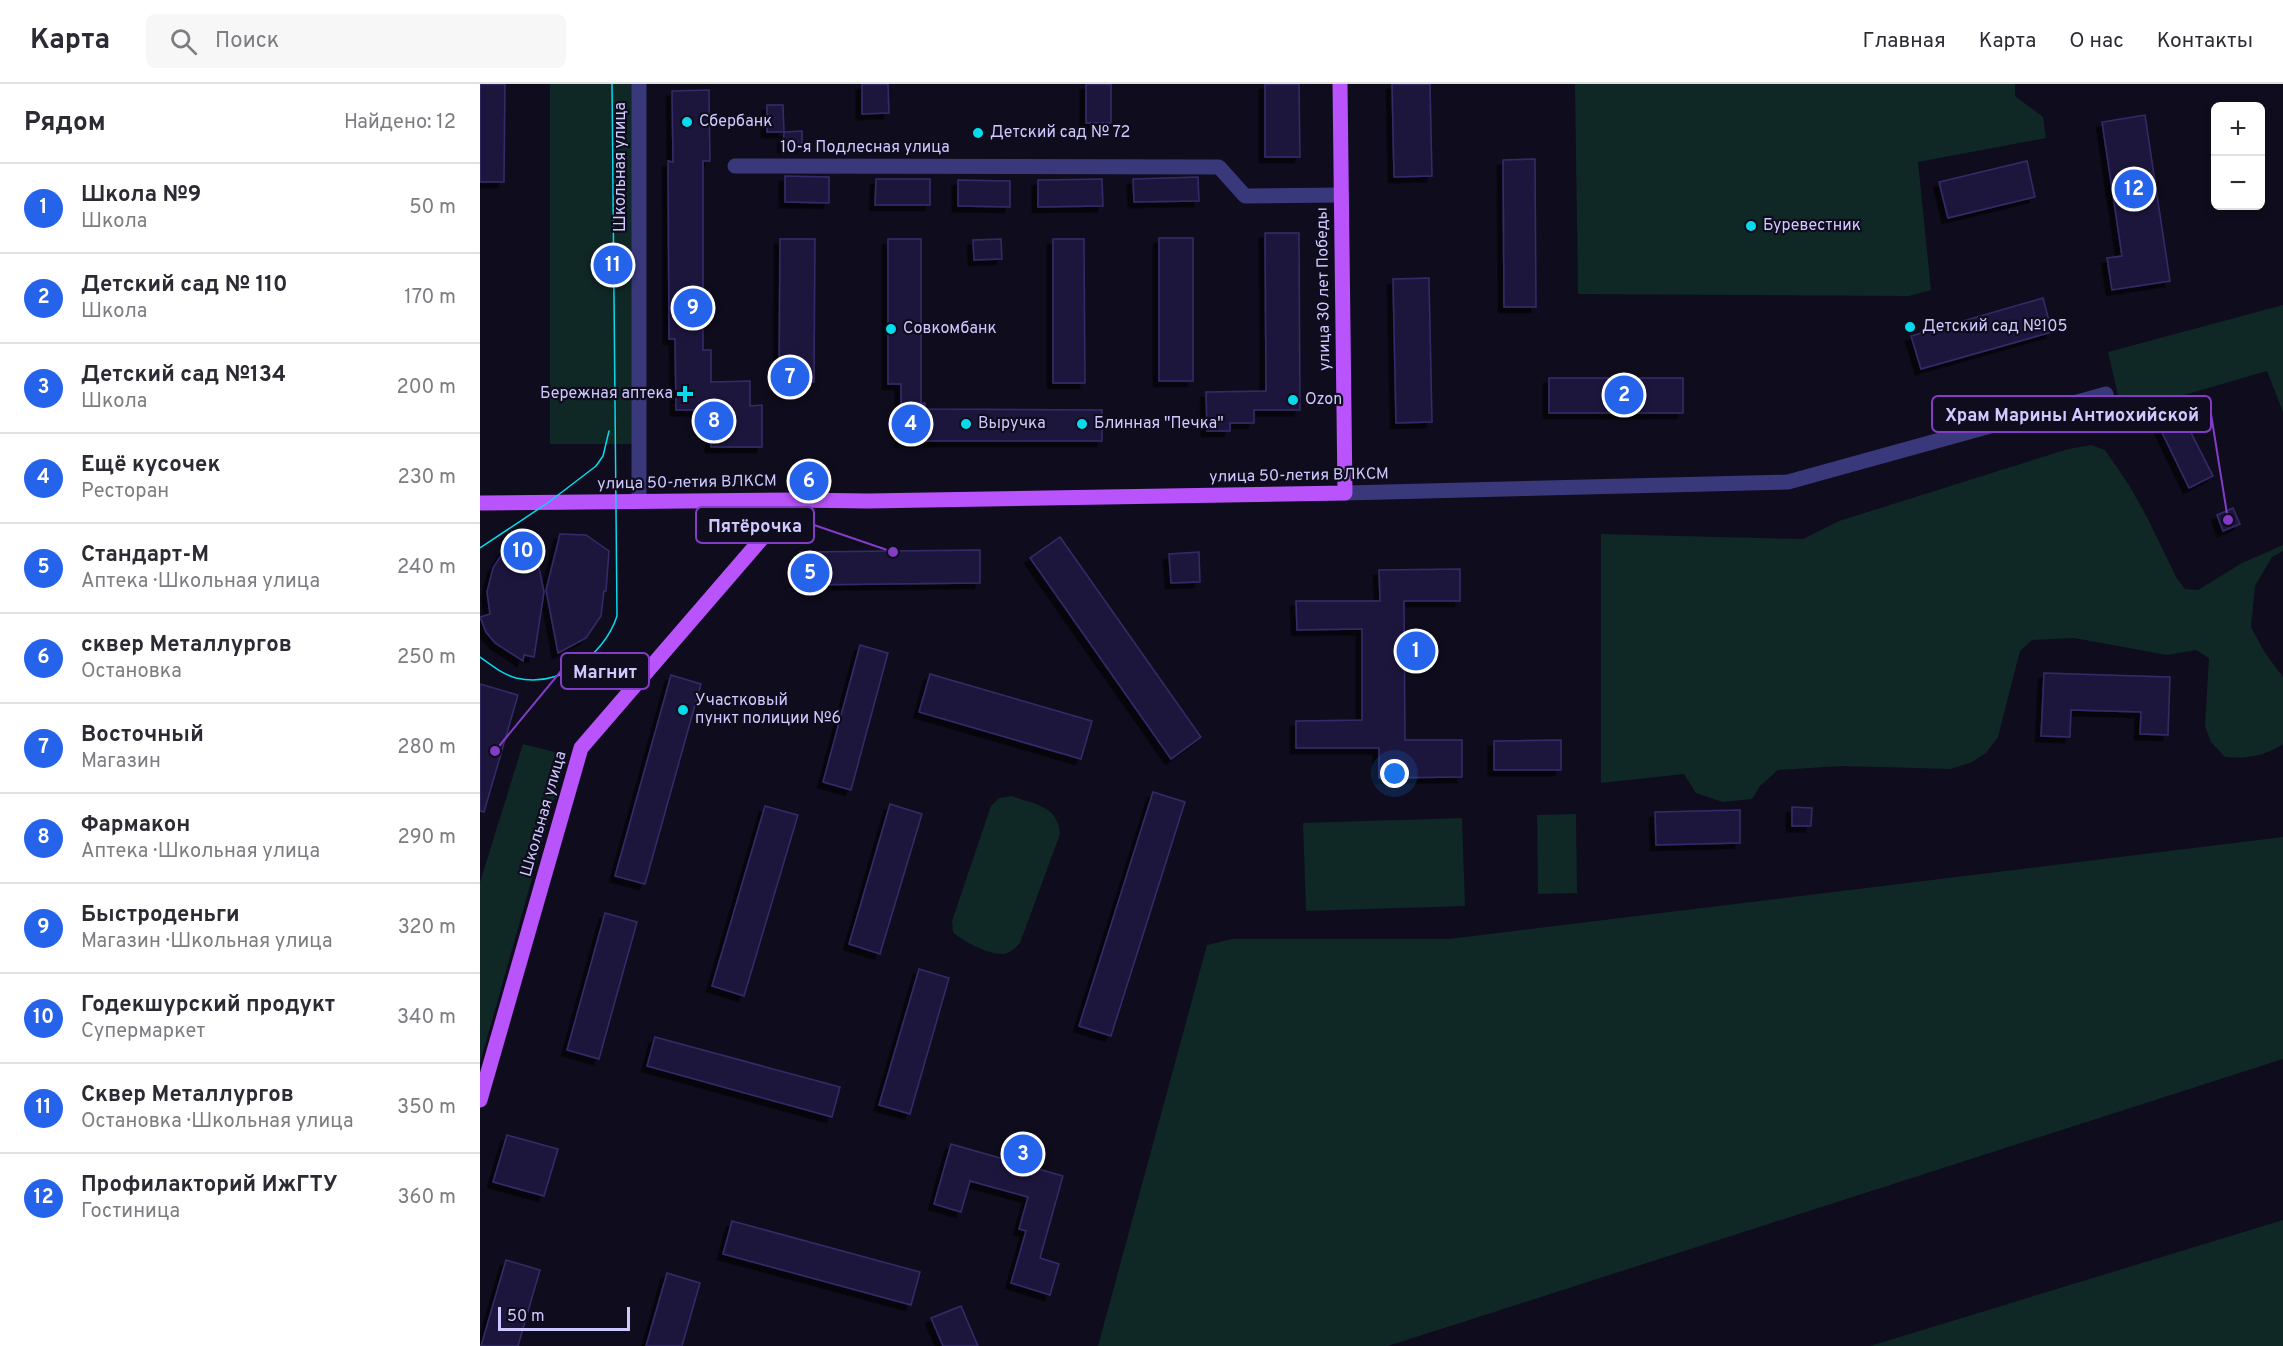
<!DOCTYPE html>
<html lang="ru">
<head>
<meta charset="utf-8">
<style>
	body { margin:0; font-family:Overpass,sans-serif; background:#f7f7f7; color:#2b2b33 }
	.controls { position:absolute; right:18px; top:18px; display:grid; overflow:hidden; border-radius:9px; box-shadow:0 3px 9px #0003 }
	.controls button { width:54px; height:54px; display:grid; place-items:center; padding:0; border:0; border-bottom:2px solid #e1e1e2; background:#fff; color:#2b2b33; font:30px sans-serif }
	.scale { position:absolute; left:18px; bottom:15px; width:132px; box-sizing:border-box; padding-left:6px; border:3px solid #cec9fe; border-top:0; font-size:16px; line-height:21px; white-space:nowrap; color:#cec9fe; -webkit-text-stroke:4px #0f0c1d; paint-order:stroke }
	.you { position:absolute; left:915px; top:690px; width:21px; height:21px; margin:-15px; border:4px solid #fff; border-radius:50%; background:#1a73e8; box-shadow:0 0 0 9px #1a73e833 }
	.badge { display:grid; place-items:center; width:39px; height:39px; border-radius:50%; background:#2563eb; color:#fff; font-size:20px; font-weight:700 }
	.pin { position:absolute; translate:-50% -50%; border:3px solid #fff; box-shadow:0 2px 6px #0006 }
	.list { margin:0; padding:0; list-style:none }
	h2 { display:flex; justify-content:space-between; align-items:center; height:78px; margin:0; padding:0 24px; font-size:26px }
	h2 small { font-size:20px; font-weight:400; color:#7c7c81 }
	.list li { display:grid; grid-template-columns:39px 1fr auto; gap:18px; align-items:center; box-sizing:border-box; height:90px; padding:0 24px; border-top:2px solid #e1e1e2 }
	.list b { display:block; font-size:22px; white-space:nowrap }
	.list p { margin:0; font-size:20px; white-space:nowrap; color:#7c7c81 }
	.list em { font-size:20px; font-style:normal; color:#7c7c81 }
	.icon { flex:none; width:33px; height:33px; fill:none; stroke:currentColor; stroke-width:2; stroke-linecap:round; stroke-linejoin:round }
	.map { position:relative; flex:none; width:1803px; height:1262px; overflow:hidden }
	header { display:flex; align-items:center; gap:36px; box-sizing:border-box; height:84px; padding:0 30px; background:#fff; border-bottom:2px solid #e1e1e2 }
	header strong { font-size:28px }
	nav { display:flex; gap:33px; margin-inline-start:auto; font-size:21px }
	.search { width:420px; height:54px; background:#f7f7f7; display:flex; align-items:center; gap:15px; box-sizing:border-box; padding:0 21px; border-radius:9px; color:#7c7c81; font-size:22px }
	main { display:flex }
	aside { flex:1; background:#fff }
	.map>svg:first-child { display:block }
	.green { fill:#0f2725 }
	.building { fill:#1f193d; stroke:#362b69; stroke-width:1.5; filter:url(#shadow) }
	.lines { fill:none; stroke-linecap:round; stroke-linejoin:round }
	.minor { stroke:#39387b; stroke-width:15 }
	.major { stroke:#b953fb; stroke-width:15 }
	.tram { stroke:#06dbed; stroke-width:1.5 }
	.poi-dot { fill:#06dbed; stroke:#0f0c1d; stroke-width:2 }
	.labels { text-anchor:middle; dominant-baseline:central; stroke-width:4.5; stroke-linejoin:round; paint-order:stroke }
	.poi-label { font-size:16px; fill:#cec9fe; stroke:#0f0c1d; text-anchor:start }
	.street-label { font-size:16px; fill:#cec9fe; stroke:#0f0c1d }
	.leader { fill:none; stroke:#833cc5; stroke-width:2 }
	.callout-dot { fill:#833cc5; stroke:#0f0c1d; stroke-width:2 }
	.callout { fill:#0f0c1d; stroke:#833cc5; stroke-width:2 }
	.callout-label { font-size:18px; text-anchor:middle; font-weight:bold; fill:#cec9fe }
</style>
</head>
<body>
<header>
<strong>Карта</strong>
<div class="search"><svg class="icon" aria-label="search" viewBox="0 0 24 24"><circle cx="10" cy="10" r="6"/><path d="M15 15l6 6"/></svg>Поиск</div>
<nav><a>Главная</a><a>Карта</a><a>О нас</a><a>Контакты</a></nav>
</header>
<main>
<aside>
<h2>Рядом<small>Найдено: 12</small></h2>
<ul class="list">
<li><span class="badge">1</span><div><b>Школа №9</b><p>Школа</p></div><em>50 m</em></li>
<li><span class="badge">2</span><div><b>Детский сад № 110</b><p>Школа</p></div><em>170 m</em></li>
<li><span class="badge">3</span><div><b>Детский сад №134</b><p>Школа</p></div><em>200 m</em></li>
<li><span class="badge">4</span><div><b>Ещё кусочек</b><p>Ресторан</p></div><em>230 m</em></li>
<li><span class="badge">5</span><div><b>Стандарт-М</b><p>Аптека · Школьная улица</p></div><em>240 m</em></li>
<li><span class="badge">6</span><div><b>сквер Металлургов</b><p>Остановка</p></div><em>250 m</em></li>
<li><span class="badge">7</span><div><b>Восточный</b><p>Магазин</p></div><em>280 m</em></li>
<li><span class="badge">8</span><div><b>Фармакон</b><p>Аптека · Школьная улица</p></div><em>290 m</em></li>
<li><span class="badge">9</span><div><b>Быстроденьги</b><p>Магазин · Школьная улица</p></div><em>320 m</em></li>
<li><span class="badge">10</span><div><b>Годекшурский продукт</b><p>Супермаркет</p></div><em>340 m</em></li>
<li><span class="badge">11</span><div><b>Сквер Металлургов</b><p>Остановка · Школьная улица</p></div><em>350 m</em></li>
<li><span class="badge">12</span><div><b>Профилакторий ИжГТУ</b><p>Гостиница</p></div><em>360 m</em></li>
</ul>
</aside>
<div class="map">
<svg width="1803" height="1262" viewBox="0 0 1803 1262">
	<defs>
		<filter id="shadow"><feDropShadow dx="-5.5" dy="5.5" stdDeviation="0" flood-color="#0009"/></filter>
	</defs>
	<rect width="100%" height="100%" fill="#0f0c1d"/>
	<g class="green">
		<rect x="70" y="0" width="82" height="360"/>
		<polygon points="1095,0 1535,0 1535,12 1563,33 1566,54 1438,78 1451,206 1429,212 1098,210"/>
		<polygon points="1803,221 1803,328 1787,287 1642,329 1628,268"/>
		<path d="M1611 361 1625 366 1649 401 1668 435 1696 493 1705 505 1718 506 1762 479 1803 461V467L1792 473 1775 502 1771 543 1785 569 1803 593V660C1784 672 1768 675 1745 673L1731 658 1725 642 1729 574 1716 566 1687 571 1594 554 1552 556 1540 567 1518 653 1506 669 1492 678 1471 685 1361 682 1298 686 1280 702 1272 715 1243 718 1216 709 1204 690 1121 699V450L1323 455 1359 437 1588 365Z"/>
		<polygon points="43,660 87,671 0,979 0,798"/>
		<path d="M532 712C555 721 578 721 580 750L540 859C534 865 529 871 520 870 506 869 482 857 473 848L472 837 511 722 519 714Z"/>
		<polygon points="1096,730 1097,809 1058,810 1057,731"/>
		<polygon points="982,734 985,822 826,827 823,739"/>
		<polygon points="1803,753 1803,975 908,1262 618,1262 727,861 752,855 969,855"/>
		<polygon points="1803,1136 1803,1262 1390,1262"/>
	</g>
	<g class="building">
		<polygon points="0,0 25,0 24,98 0,98"/>
		<polygon points="382,0 408,0 409,29 382,30"/>
		<rect x="606" y="0" width="25" height="39"/>
		<polygon points="785,0 819,0 820,73 785,73"/>
		<polygon points="912,0 950,0 952,92 914,93"/>
		<polygon points="229,6 230,77 223,77 223,266 231,266 231,298 270,297 270,322 282,321 282,363 231,363 231,326 196,326 195,255 189,255 188,77 193,78 192,7"/>
		<polygon points="287,21 303,21 304,48 287,48"/>
		<polygon points="1665,31 1690,197 1632,206 1627,174 1642,172 1622,38"/>
		<polygon points="322,47 322,63 303,63 304,48"/>
		<polygon points="1055,75 1056,223 1024,223 1023,76"/>
		<polygon points="1547,77 1555,113 1468,134 1459,98"/>
		<polygon points="305,92 349,93 349,119 305,118"/>
		<polygon points="718,93 719,117 654,118 653,95"/>
		<polygon points="396,95 450,95 450,121 395,121"/>
		<polygon points="622,95 623,122 558,123 558,96"/>
		<polygon points="478,96 530,97 530,123 478,122"/>
		<polygon points="785,149 819,149 820,326 774,326 774,339 750,339 750,347 727,347 726,308 786,307"/>
		<rect x="679" y="154" width="34" height="143"/>
		<polygon points="300,155 335,155 334,298 299,297"/>
		<polygon points="408,155 441,155 441,319 445,319 445,325 622,326 622,357 421,357 421,300 408,300"/>
		<polygon points="521,155 522,175 494,176 493,156"/>
		<polygon points="573,155 604,155 605,299 573,299"/>
		<polygon points="949,194 952,338 916,339 913,195"/>
		<polygon points="1563,214 1572,248 1441,285 1431,252"/>
		<rect x="1069" y="294" width="134" height="35"/>
		<polygon points="1698,323 1733,392 1709,404 1675,334"/>
		<polygon points="1753,424 1760,440 1743,447 1737,431"/>
		<polygon points="52,450 64,508 54,573 44,571 43,577 15,559 6,548 0,533 10,530 7,508 13,484 25,465 43,452"/>
		<polygon points="80,450 106,451 129,467 126,507 124,507 121,532 106,554 78,569 66,506"/>
		<polygon points="580,453 721,653 691,675 550,474"/>
		<polygon points="500,466 500,499 321,501 320,468"/>
		<polygon points="719,468 720,498 691,499 689,470"/>
		<polygon points="980,485 980,517 924,517 925,656 982,656 982,693 899,694 899,664 816,664 816,637 882,636 882,545 817,546 816,517 900,517 899,486"/>
		<polygon points="380,561 408,569 371,706 343,698"/>
		<polygon points="1564,589 1690,593 1688,651 1660,650 1661,628 1591,626 1590,653 1561,652"/>
		<polygon points="450,590 612,637 601,675 439,628"/>
		<polygon points="191,591 221,600 165,800 135,792"/>
		<polygon points="0,600 38,611 4,728 0,727"/>
		<polygon points="1081,656 1081,686 1014,686 1014,657"/>
		<polygon points="673,708 705,718 631,952 599,942"/>
		<polygon points="410,720 442,730 400,870 369,860"/>
		<polygon points="285,722 318,731 264,912 232,902"/>
		<polygon points="1312,723 1332,724 1331,742 1312,742"/>
		<polygon points="1260,726 1260,759 1176,761 1175,728"/>
		<polygon points="125,829 157,838 119,975 87,966"/>
		<polygon points="439,885 469,894 430,1030 399,1021"/>
		<polygon points="175,953 360,1003 352,1033 167,982"/>
		<polygon points="27,1051 78,1065 64,1112 13,1098"/>
		<polygon points="471,1060 583,1092 560,1174 579,1180 570,1211 531,1199 546,1147 539,1145 548,1113 490,1097 481,1128 454,1120"/>
		<polygon points="252,1137 440,1188 431,1221 243,1170"/>
		<polygon points="26,1176 60,1186 38,1262 1,1262"/>
		<polygon points="187,1189 220,1199 202,1262 166,1262"/>
		<polygon points="481,1222 498,1262 463,1262 451,1234"/>
	</g>
	<g class="lines">
		<g class="minor">
			<polyline points="159,0 159,417"/>
			<polyline points="255,82 739,83 765,112 861,111"/>
			<polyline points="865,409 1308,398 1626,310"/>
		</g>
		<g class="major">
			<polyline points="0,419 315,416 388,417 865,409 860,0"/>
			<polyline points="0,1016 101,664 315,416"/>
		</g>
		<g class="tram">
			<polyline points="0,464 69,418 116,382 123,372 129,347"/>
			<path d="M0 573C11 581 22 590 36 594 79 604 124 572 137 532L132 0"/>
		</g>
	</g>
	<g class="poi-dot">
		<circle cx="207" cy="38" r="6"/>
		<circle cx="498" cy="49" r="6"/>
		<circle cx="1271" cy="142" r="6"/>
		<circle cx="1430" cy="243" r="6"/>
		<circle cx="411" cy="245" r="6"/>
		<path d="M202 301h6v6h6v6h-6v6h-6v-6h-6v-6h6z"/>
		<circle cx="813" cy="316" r="6"/>
		<circle cx="486" cy="340" r="6"/>
		<circle cx="602" cy="340" r="6"/>
		<circle cx="203" cy="626" r="6"/>
	</g>
	<g class="labels">
		<g class="poi-label">
			<text x="219" y="38">Сбербанк</text>
			<text x="510" y="49">Детский сад № 72</text>
			<text x="1283" y="142">Буревестник</text>
			<text x="1442" y="243">Детский сад №105</text>
			<text x="423" y="245">Совкомбанк</text>
			<text x="193" y="310" text-anchor="end">Бережная аптека</text>
			<text x="825" y="316">Ozon</text>
			<text x="498" y="340">Выручка</text>
			<text x="614" y="340">Блинная "Печка"</text>
			<text x="215" y="617">Участковый<tspan x="215" dy="18">пункт полиции №6</tspan></text>
		</g>
		<g class="street-label">
			<text x="385" y="64">10-я Подлесная улица</text>
			<text transform="translate(141 83) rotate(-90)">Школьная улица</text>
			<text transform="translate(844 205) rotate(-91)">улица 30 лет Победы</text>
			<text transform="translate(819 392) rotate(-1)">улица 50-летия ВЛКСМ</text>
			<text transform="translate(207 399) rotate(-1)">улица 50-летия ВЛКСМ</text>
			<text transform="translate(64 730) rotate(-74)">Школьная улица</text>
		</g>
	</g>
	<path class="leader" d="M1748 436L1731 330M413 468L334 441M15 667L81 587"/>
	<g class="callout-dot">
		<circle cx="1748" cy="436" r="6"/>
		<circle cx="413" cy="468" r="6"/>
		<circle cx="15" cy="667" r="6"/>
	</g>
	<g class="callout">
		<rect x="1452" y="312" width="279" height="36" rx="6"/>
		<rect x="216" y="423" width="118" height="36" rx="6"/>
		<rect x="81" y="569" width="88" height="36" rx="6"/>
	</g>
	<g class="callout-label">
		<text x="1592" y="337">Храм Марины Антиохийской</text>
		<text x="275" y="448">Пятёрочка</text>
		<text x="125" y="594">Магнит</text>
	</g>
</svg>
<div class="controls">
<button>+</button>
<button>−</button>
</div>
<div class="scale">50 m</div>
<div class="you"></div>
<div class="pin badge" style="left:936px;top:567px">1</div>
<div class="pin badge" style="left:1144px;top:311px">2</div>
<div class="pin badge" style="left:543px;top:1070px">3</div>
<div class="pin badge" style="left:431px;top:340px">4</div>
<div class="pin badge" style="left:330px;top:489px">5</div>
<div class="pin badge" style="left:329px;top:397px">6</div>
<div class="pin badge" style="left:310px;top:293px">7</div>
<div class="pin badge" style="left:234px;top:337px">8</div>
<div class="pin badge" style="left:213px;top:224px">9</div>
<div class="pin badge" style="left:43px;top:467px">10</div>
<div class="pin badge" style="left:133px;top:181px">11</div>
<div class="pin badge" style="left:1654px;top:105px">12</div>
</div>
</main>
</body>
</html>
